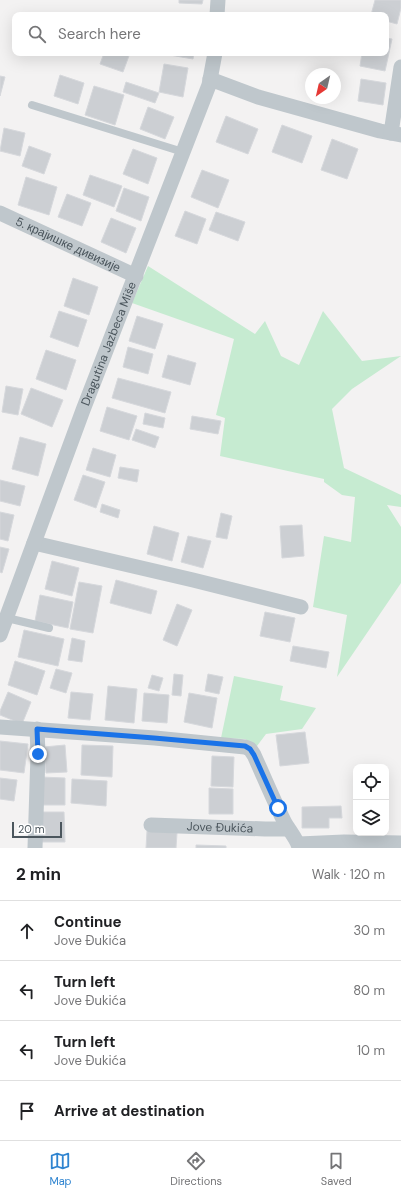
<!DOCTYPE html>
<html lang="en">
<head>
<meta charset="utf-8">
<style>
	body { margin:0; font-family:"DM Sans",sans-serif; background:#f2f2f2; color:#202124 }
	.controls { position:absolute; right:12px; bottom:12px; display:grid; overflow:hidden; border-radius:8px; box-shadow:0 4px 16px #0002 }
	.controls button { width:36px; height:36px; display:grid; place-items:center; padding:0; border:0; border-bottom:1px solid #e0e0e0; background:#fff; color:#202124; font:20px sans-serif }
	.compass { position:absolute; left:305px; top:68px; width:36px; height:36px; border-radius:50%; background:#fff; box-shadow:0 4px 16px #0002; rotate:214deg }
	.scale { position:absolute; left:12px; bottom:10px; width:50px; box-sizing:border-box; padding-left:4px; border:2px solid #4b565d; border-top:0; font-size:11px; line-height:14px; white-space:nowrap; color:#4b565d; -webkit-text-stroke:3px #fff; paint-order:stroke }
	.stop { position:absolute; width:12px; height:12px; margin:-9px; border:3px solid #1a73e8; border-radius:50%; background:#fff }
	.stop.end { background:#1a73e8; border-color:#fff; box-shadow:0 1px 4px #0008 }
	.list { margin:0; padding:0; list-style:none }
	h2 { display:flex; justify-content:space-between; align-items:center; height:52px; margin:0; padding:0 16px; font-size:17px }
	h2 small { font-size:13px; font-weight:400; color:#757577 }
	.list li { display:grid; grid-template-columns:26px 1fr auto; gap:12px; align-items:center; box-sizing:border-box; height:60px; padding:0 16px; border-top:1px solid #e0e0e0 }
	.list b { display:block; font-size:15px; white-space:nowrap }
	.list p { margin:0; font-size:13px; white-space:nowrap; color:#757577 }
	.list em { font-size:13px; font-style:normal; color:#757577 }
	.icon { flex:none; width:22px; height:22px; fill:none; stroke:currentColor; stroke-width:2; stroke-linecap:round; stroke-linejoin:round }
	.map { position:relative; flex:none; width:401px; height:848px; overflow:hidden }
	.search { position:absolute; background:#fff; box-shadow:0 4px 16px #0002; left:12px; right:12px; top:12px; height:44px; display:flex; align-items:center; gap:10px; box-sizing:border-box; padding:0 14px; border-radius:8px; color:#757577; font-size:15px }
	.sheet { height:292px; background:#fff }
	nav { display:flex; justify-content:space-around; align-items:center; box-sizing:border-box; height:56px; border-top:1px solid #e0e0e0; background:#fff; font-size:11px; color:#757577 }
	nav a { display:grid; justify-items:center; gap:2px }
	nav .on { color:#2f84d0 }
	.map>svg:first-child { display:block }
	.green { fill:#c6ebd1 }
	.building { fill:#cccfd3; stroke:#d6d8dc }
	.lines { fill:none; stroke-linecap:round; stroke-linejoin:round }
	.service { stroke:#bfc7cc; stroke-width:8 }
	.minor { stroke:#bfc7cc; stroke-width:15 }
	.route { stroke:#1a73e8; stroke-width:5 }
	.labels { text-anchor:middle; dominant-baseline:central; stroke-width:4; stroke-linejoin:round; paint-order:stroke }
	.street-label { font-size:12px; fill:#4b565d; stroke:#fff }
</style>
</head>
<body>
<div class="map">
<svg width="401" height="848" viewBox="0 0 401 848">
	<rect width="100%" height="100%" fill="#f3f2f2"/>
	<g class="green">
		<polygon points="148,266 255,334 265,321 281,356 299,365 323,311 362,361 401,356 352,389 332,409 344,468 401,495 401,507 387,505 401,527 401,583 337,677 347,615 313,607 324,536 351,542 355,497 342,495 324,482 324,479 220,456 225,418 216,415 234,339 132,303"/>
		<polygon points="234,676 283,686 280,700 316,708 302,729 266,734 257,746 245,739 221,738"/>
	</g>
	<g class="building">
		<polygon points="179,0 203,0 202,4 179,3"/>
		<polygon points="375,0 401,0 401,8 397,24 386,21 386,15 371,15"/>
		<polygon points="386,38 392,39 385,71 360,66 362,53 386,53"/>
		<polygon points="104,53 130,53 123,72 100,64"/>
		<polygon points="164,53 194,53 193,59 164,54"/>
		<polygon points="164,64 188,68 183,97 159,92"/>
		<polygon points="60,75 84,83 78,104 54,96"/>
		<polygon points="0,76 5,77 0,96"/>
		<polygon points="361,79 386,83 383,105 358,101"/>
		<polygon points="126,82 159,93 155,103 123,92"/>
		<polygon points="94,86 124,95 115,125 85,115"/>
		<polygon points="148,107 174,117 165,139 140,129"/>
		<polygon points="226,116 258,129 248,154 216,142"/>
		<polygon points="282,125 312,136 302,163 272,152"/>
		<polygon points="4,128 25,133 20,156 0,151"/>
		<polygon points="332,139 358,149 347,179 321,170"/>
		<polygon points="29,146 51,154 44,174 22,166"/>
		<polygon points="133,149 157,158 148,184 123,174"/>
		<polygon points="202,170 229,180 218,208 191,197"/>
		<polygon points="90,175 122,186 114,207 83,195"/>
		<polygon points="26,177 57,187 49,215 18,205"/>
		<polygon points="124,188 149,197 141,221 116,211"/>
		<polygon points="67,194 91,203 82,226 58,217"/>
		<polygon points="185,211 206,219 197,244 175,236"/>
		<polygon points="216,212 245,222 238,241 209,230"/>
		<polygon points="111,218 136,228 126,253 101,242"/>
		<polygon points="73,278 98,287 89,315 64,306"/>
		<polygon points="59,311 87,320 78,347 50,337"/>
		<polygon points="137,316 163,324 155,349 129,341"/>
		<polygon points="128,347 153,354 148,374 123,367"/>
		<polygon points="46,350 76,360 66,390 36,379"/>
		<polygon points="168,355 196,363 190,385 162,377"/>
		<polygon points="118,378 171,392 165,413 112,398"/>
		<polygon points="6,386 23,389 18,415 2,412"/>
		<polygon points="31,388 63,400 52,427 21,414"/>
		<polygon points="107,407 137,416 129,440 100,431"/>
		<polygon points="145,413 165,418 163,428 143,424"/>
		<polygon points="192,416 221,421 218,434 190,429"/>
		<polygon points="136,429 159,437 155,448 132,440"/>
		<polygon points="20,437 46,444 38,476 12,469"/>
		<polygon points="93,448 116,455 110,477 86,470"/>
		<polygon points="120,467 139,470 137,482 118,478"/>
		<polygon points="83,475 105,482 96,508 74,500"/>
		<polygon points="0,480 25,486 20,506 0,501"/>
		<polygon points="102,504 120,510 118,518 100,512"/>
		<polygon points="0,512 14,515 8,541 0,539"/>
		<polygon points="221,513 232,516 227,539 216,537"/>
		<polygon points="302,525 304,556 282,558 280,526"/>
		<polygon points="154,526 179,533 172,561 147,554"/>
		<polygon points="188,536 211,541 203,568 181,562"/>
		<polygon points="0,547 9,549 2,573 0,572"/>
		<polygon points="52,561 79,568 72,596 45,589"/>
		<polygon points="116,580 157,591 151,614 110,603"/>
		<polygon points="79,582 102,586 93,633 70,629"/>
		<polygon points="40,595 73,602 68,628 35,621"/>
		<polygon points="177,604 192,610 177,646 163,640"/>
		<polygon points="265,612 295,618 290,642 260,636"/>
		<polygon points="24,630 64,639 58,666 18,657"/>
		<polygon points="72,638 85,641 82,662 68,660"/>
		<polygon points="293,646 329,652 326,668 290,661"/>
		<polygon points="15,661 45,671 37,695 8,685"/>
		<polygon points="56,669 72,673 66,693 50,688"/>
		<polygon points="174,674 183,675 181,696 172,695"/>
		<polygon points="208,674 223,677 219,694 205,691"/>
		<polygon points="152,675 163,678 159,691 148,688"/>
		<polygon points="108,686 137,689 134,723 105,720"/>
		<polygon points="8,692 31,702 22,724 0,715 0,711"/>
		<polygon points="71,692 93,694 90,720 68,718"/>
		<polygon points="144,693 169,695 167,723 142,721"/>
		<polygon points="189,693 217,698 212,728 184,722"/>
		<polygon points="305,732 309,763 280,766 276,735"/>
		<polygon points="0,741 28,744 24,773 0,770"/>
		<polygon points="65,745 67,772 46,773 44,747"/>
		<polygon points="82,745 113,746 112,777 81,775"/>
		<polygon points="212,756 234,757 233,787 211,786"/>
		<polygon points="41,777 65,778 65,805 41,805"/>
		<polygon points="0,778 17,780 14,801 0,799"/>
		<polygon points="72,779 107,781 106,806 71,803"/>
		<polygon points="209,788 233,789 233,814 209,814"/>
		<polygon points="341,806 342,818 329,818 329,828 302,828 302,807"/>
		<polygon points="40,812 64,812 65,842 40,842"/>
		<polygon points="147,831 177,833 176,848 146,848"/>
		<polygon points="196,845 226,846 226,848 196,848"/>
	</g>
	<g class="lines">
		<g class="service">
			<polyline points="32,105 183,152"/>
			<polyline points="7,618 49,628"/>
		</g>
		<g class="minor">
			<polyline points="217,15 218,0"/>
			<polyline points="210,79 258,97 380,131 401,135"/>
			<polyline points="391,133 401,67"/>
			<path id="s1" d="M0 213 136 276"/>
			<polyline points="34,543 193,580 301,607"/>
			<path id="s2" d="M0 635 83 410 209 85 215 53"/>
			<path d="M0 727 155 738 245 747 250 749 254 755C264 777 273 799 284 821 288 829 298 840 299 848"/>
			<path id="s3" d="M151 825 265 829H288"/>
			<polyline points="299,844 344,842 401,843"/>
			<polyline points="35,848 38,754 37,729"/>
		</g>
	</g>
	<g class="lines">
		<polyline class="route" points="38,754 37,729 154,738 245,746 250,749 254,755 278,808"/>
	</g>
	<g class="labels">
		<g class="street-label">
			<text stroke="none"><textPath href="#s1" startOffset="75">5. крајишке дивизије</textPath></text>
			<text stroke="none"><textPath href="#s2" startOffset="311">Dragutina Jazbeca Miše</textPath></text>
			<text stroke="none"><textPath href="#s3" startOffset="69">Jove Đukića</textPath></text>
		</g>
	</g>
</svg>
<div class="controls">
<button><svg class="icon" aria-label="locate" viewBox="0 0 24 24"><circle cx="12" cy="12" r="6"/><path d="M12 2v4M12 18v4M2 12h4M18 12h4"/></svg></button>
<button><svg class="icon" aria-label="layers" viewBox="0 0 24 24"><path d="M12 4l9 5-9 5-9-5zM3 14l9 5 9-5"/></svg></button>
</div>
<svg class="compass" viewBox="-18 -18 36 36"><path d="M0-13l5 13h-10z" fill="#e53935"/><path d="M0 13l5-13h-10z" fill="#757577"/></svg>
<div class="scale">20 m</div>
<div class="stop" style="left:278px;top:808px"></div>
<div class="stop end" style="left:38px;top:754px"></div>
<div class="search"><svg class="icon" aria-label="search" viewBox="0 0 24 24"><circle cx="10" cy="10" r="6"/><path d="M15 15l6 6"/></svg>Search here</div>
</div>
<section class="sheet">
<h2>2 min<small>Walk · 120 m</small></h2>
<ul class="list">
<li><svg class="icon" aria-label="ahead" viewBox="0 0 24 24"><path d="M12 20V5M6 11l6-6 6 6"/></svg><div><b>Continue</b><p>Jove Đukića</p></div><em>30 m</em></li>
<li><svg class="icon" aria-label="left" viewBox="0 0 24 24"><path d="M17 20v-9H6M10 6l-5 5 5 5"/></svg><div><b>Turn left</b><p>Jove Đukića</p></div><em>80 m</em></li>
<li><svg class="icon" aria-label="left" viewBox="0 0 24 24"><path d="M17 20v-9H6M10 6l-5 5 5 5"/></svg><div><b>Turn left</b><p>Jove Đukića</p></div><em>10 m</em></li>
<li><svg class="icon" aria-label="arrive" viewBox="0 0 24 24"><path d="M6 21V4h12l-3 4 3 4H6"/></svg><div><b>Arrive at destination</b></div></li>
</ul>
</section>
<nav>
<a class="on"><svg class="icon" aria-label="map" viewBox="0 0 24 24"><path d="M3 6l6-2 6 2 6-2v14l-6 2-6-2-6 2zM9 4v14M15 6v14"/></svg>Map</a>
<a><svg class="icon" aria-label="directions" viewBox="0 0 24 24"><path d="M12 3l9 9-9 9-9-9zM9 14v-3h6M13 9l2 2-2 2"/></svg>Directions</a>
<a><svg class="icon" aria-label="saved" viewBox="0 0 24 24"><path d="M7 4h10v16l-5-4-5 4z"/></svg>Saved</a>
</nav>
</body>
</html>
